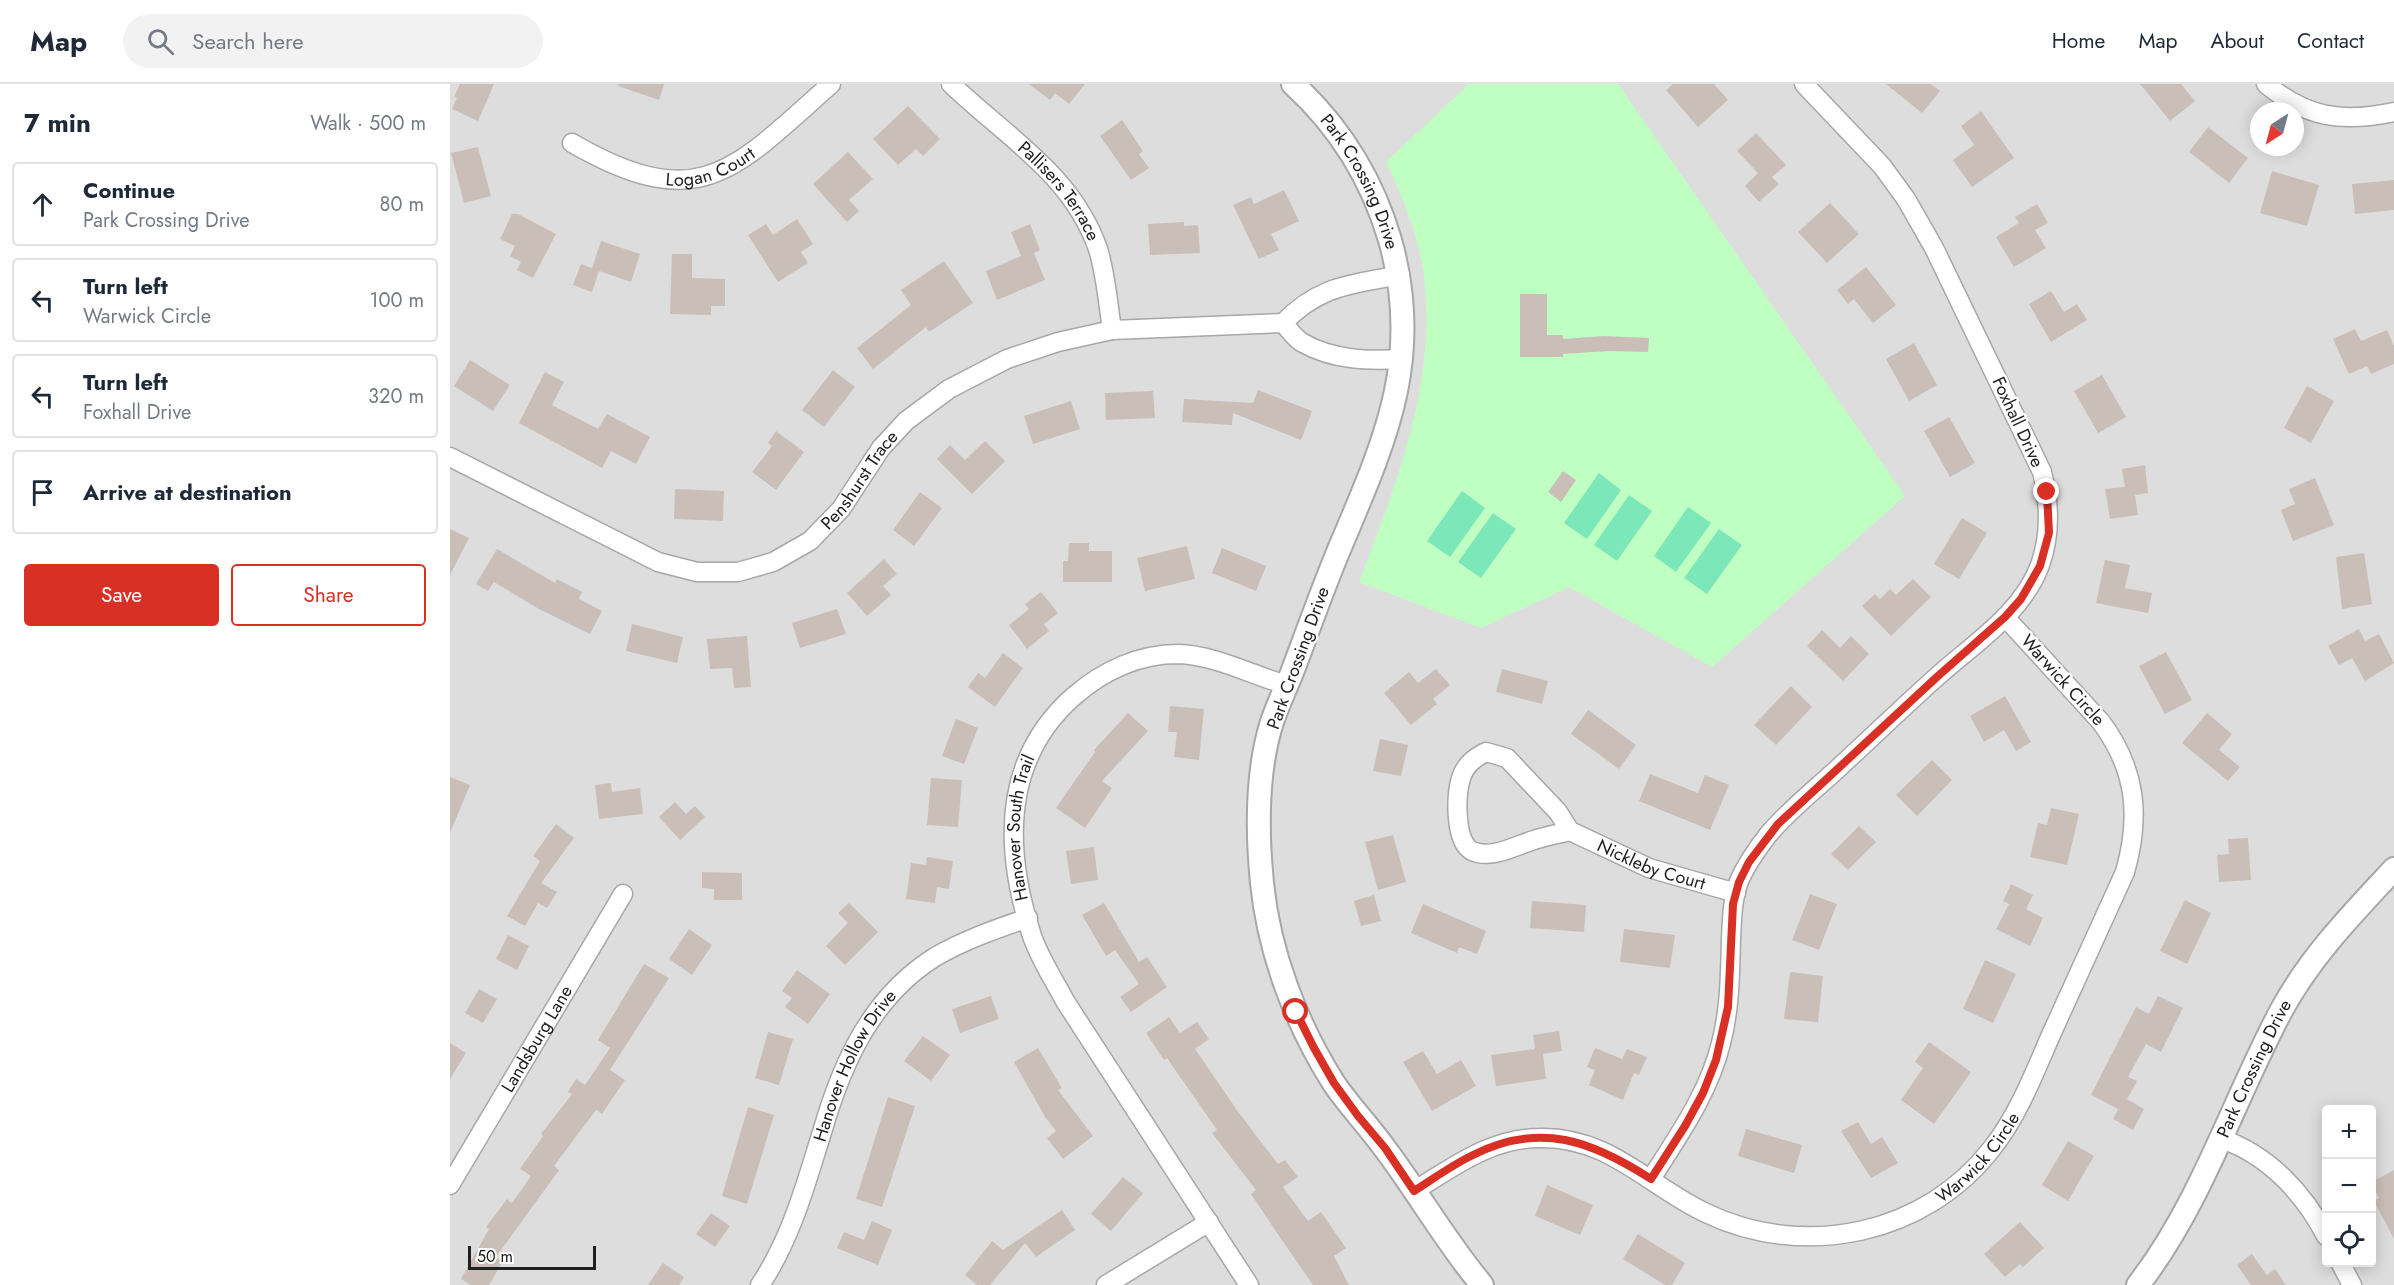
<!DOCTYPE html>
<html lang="en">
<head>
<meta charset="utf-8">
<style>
	body { margin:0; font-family:Jost,sans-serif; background:#f2f2f3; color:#1f2937 }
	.controls { position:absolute; right:18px; bottom:18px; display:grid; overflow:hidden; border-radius:6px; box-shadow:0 3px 15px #0003 }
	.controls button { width:54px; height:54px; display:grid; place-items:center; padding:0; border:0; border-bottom:2px solid #e0e1e3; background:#fff; color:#1f2937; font:30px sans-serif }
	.compass { position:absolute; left:1800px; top:18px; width:54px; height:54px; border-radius:50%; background:#fff; box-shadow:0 3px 15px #0003; rotate:216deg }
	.scale { position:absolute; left:18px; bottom:15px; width:128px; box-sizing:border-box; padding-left:6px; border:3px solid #202020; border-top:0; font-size:16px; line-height:21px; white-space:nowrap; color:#202020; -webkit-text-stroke:4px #fff; paint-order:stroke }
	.stop { position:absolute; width:18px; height:18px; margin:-14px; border:4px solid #d93025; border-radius:50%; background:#fff }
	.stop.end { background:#d93025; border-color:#fff; box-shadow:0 2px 6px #0008 }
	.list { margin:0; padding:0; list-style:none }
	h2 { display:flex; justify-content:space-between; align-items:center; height:78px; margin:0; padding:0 24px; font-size:26px }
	h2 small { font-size:20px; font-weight:400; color:#747a83 }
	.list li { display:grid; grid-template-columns:39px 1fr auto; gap:18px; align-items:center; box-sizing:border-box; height:84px; margin:0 12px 12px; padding:0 12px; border:2px solid #e0e1e3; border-radius:6px }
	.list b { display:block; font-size:22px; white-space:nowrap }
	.list p { margin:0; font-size:20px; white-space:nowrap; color:#747a83 }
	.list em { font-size:20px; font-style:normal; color:#747a83 }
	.actions { display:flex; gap:12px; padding:18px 24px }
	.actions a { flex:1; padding:14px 0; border:2px solid #d93025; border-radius:6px; text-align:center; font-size:21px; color:#d93025 }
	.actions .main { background:#d93025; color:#fff }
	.icon { flex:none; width:33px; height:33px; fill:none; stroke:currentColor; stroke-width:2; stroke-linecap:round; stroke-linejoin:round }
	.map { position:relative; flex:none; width:1944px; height:1201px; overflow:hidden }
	header { display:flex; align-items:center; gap:36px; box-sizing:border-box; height:84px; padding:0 30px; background:#fff; border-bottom:2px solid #e0e1e3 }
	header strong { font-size:28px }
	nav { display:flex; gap:33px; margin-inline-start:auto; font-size:21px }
	.search { width:420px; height:54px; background:#f2f2f3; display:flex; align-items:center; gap:15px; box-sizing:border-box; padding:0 21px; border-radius:33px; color:#747a83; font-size:22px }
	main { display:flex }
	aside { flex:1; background:#fff }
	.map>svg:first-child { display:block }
	.residential { fill:#dedddd; fill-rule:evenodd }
	.park { fill:#bfffc1 }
	.pitch { fill:#7ce8b9 }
	.building { fill:#cabfb8 }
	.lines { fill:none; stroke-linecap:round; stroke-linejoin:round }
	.minor-casing { stroke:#a7a7a7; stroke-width:21 }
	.tertiary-casing { stroke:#a7a7a7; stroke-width:26 }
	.minor { stroke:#fff; stroke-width:18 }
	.tertiary { stroke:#fff; stroke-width:22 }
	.route { stroke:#d93025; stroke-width:8 }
	.labels { text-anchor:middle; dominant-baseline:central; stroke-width:5; stroke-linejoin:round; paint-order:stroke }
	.street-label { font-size:18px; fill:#202020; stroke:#fff }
</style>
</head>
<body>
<header>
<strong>Map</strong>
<div class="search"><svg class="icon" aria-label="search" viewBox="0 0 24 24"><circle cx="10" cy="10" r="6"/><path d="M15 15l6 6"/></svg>Search here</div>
<nav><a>Home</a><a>Map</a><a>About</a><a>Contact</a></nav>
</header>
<main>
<aside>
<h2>7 min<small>Walk · 500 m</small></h2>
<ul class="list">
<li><svg class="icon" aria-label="ahead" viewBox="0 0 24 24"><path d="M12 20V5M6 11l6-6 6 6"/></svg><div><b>Continue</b><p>Park Crossing Drive</p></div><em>80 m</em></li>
<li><svg class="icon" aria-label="left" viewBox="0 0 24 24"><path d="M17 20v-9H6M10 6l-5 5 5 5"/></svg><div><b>Turn left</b><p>Warwick Circle</p></div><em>100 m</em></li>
<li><svg class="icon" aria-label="left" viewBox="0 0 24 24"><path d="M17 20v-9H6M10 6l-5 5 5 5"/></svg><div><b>Turn left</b><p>Foxhall Drive</p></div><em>320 m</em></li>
<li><svg class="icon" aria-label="arrive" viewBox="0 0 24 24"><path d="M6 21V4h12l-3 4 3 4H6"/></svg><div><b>Arrive at destination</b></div></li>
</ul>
<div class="actions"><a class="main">Save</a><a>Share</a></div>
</aside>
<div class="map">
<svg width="1944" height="1201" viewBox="0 0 1944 1201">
	<rect width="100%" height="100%" fill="#f2ede6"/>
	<path class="residential" d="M0 0H1944V1201H0ZM1809 27H1845V63H1809ZM1876 1026H1922V1178H1876Z"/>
	<path class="park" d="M1019 0H1168L1455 412 1262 583 1119 503 1031 544 909 498C947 398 989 294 973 185 967 148 952 111 936 78Z"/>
	<g class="pitch">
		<polygon points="1149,389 1171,406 1137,455 1114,439"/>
		<polygon points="1012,407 1035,424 1000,473 977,457"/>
		<polygon points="1179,411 1202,427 1167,477 1144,461"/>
		<polygon points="1238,423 1261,439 1226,488 1204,472"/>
		<polygon points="1043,429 1066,445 1031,494 1008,478"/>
		<polygon points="1269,445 1292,461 1257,510 1234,494"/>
	</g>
	<g class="building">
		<polygon points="10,0 44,0 28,37 2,25 7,14 4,13"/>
		<polygon points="168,0 214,0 209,16 168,2"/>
		<polygon points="579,0 635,0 619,20 605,9 600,16"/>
		<polygon points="1223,0 1264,0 1278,16 1248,43 1216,6"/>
		<polygon points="1436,0 1481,0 1490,7 1472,29"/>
		<polygon points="1690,0 1731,0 1745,17 1720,37"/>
		<polygon points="458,22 490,55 473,72 466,65 448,81 423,55"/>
		<polygon points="1531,27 1564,74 1522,103 1503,76 1524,61 1511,42"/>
		<polygon points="672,36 693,67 689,70 699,84 681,96 650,52"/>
		<polygon points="1758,43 1798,74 1779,99 1739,68"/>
		<polygon points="1306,49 1336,81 1322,93 1329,100 1309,118 1295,102 1308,89 1287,67"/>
		<polygon points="28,63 41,112 14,119 1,69"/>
		<polygon points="398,68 423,95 399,116 409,127 397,138 363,100"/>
		<polygon points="1822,87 1869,101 1857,142 1810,129"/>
		<polygon points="1944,96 1944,126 1905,130 1902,100"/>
		<polygon points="834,106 849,137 821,150 829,166 809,175 783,121 801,113 804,120"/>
		<polygon points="1380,119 1409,150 1377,179 1348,148"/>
		<polygon points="1587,120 1598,139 1585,146 1596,164 1564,183 1546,153 1569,139 1565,133"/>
		<polygon points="62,130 68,130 106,150 83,194 67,186 71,178 60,172 65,162 50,155"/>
		<polygon points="347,135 363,160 351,168 358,179 328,198 298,151 316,140 323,151"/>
		<polygon points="734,138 734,142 748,141 750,169 700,171 698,140"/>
		<polygon points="580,140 590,166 584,169 595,196 547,216 536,187 571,172 561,148"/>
		<polygon points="151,157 190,170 181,198 149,187 142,208 123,201 131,180 142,184"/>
		<polygon points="222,170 242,170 242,194 275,195 275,222 261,222 261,231 220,230"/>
		<polygon points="494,177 523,219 479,248 476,243 423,285 407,264 461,221 451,206"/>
		<polygon points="1416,183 1446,221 1423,239 1404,215 1398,220 1387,206"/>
		<polygon points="1601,207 1614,228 1627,220 1637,236 1601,258 1579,220"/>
		<polygon points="1070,210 1097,210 1097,251 1113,251 1113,255 1154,252 1199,254 1198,268 1160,267 1113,270 1113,273 1070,273"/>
		<polygon points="1905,245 1911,257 1937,246 1944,262 1944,280 1921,290 1917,282 1899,290 1883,255"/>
		<polygon points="1464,259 1487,301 1459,317 1436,275"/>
		<polygon points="20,276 60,301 43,327 4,302"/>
		<polygon points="383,286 405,303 374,343 352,326"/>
		<polygon points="95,288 114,298 102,321 148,345 157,330 200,353 186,380 161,367 152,384 69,339"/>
		<polygon points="1652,291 1676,333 1648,349 1624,307"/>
		<polygon points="1857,302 1884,317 1861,359 1834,344"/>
		<polygon points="808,306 862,327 851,356 783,329 782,341 732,338 734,315 803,319"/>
		<polygon points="703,307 705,334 656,336 655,309"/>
		<polygon points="621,317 630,345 583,360 574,332"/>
		<polygon points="1499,333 1525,379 1500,393 1474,347"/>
		<polygon points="326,347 354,368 326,406 302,388 322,362 318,359"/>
		<polygon points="535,357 555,377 522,410 487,375 500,361 515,376"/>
		<polygon points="1695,381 1698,409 1685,411 1688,431 1660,435 1655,405 1675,403 1672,385"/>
		<polygon points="1113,387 1126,396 1111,418 1098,408"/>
		<polygon points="1865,394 1884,441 1843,457 1831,426 1845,420 1839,405"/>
		<polygon points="225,405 274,407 273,437 224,435"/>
		<polygon points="470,408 492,424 464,462 443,446"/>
		<polygon points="1512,434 1537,449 1509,495 1484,480"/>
		<polygon points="0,445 19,454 0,491"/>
		<polygon points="619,459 639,459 639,467 662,467 662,498 613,498 613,477 618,477"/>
		<polygon points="737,462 745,495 695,507 687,474"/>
		<polygon points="772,464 816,482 806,507 762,489"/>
		<polygon points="47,465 105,499 107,495 132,508 129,515 152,527 140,550 89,525 44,498 38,507 26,500"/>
		<polygon points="1914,469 1922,520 1892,525 1886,473"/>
		<polygon points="434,475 447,490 433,502 441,511 417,532 397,509"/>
		<polygon points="1655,476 1680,481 1675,504 1702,509 1698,529 1646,519"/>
		<polygon points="1463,495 1481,513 1441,552 1412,522 1425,510 1430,515 1440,505 1446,511"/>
		<polygon points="591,508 608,529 594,540 599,547 577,565 559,541 579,525 575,520"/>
		<polygon points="387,525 396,550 350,564 342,539"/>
		<polygon points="182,540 233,553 227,579 176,567"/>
		<polygon points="1909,545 1915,557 1929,550 1944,579 1915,597 1902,574 1889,581 1878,562"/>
		<polygon points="1372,546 1390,564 1401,552 1419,570 1393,597 1357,562"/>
		<polygon points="297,552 301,603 284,604 282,584 260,585 257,555"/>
		<polygon points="1716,568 1742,616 1715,630 1689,582"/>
		<polygon points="553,569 573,584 545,623 518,603 528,589 535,594"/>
		<polygon points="986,585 1000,601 983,615 987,620 961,641 934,609 959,588 968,599"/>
		<polygon points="1052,585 1098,597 1092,620 1046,608"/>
		<polygon points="1341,602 1362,623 1326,661 1304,641"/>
		<polygon points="1555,612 1581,658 1566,667 1554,646 1534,658 1520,632"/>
		<polygon points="720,622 754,625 749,676 724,673 727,648 718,648"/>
		<polygon points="1138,626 1186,661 1169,685 1121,650"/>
		<polygon points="678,629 698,647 652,697 662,704 635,744 606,724 645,668 644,666"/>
		<polygon points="1757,629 1782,650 1769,666 1790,683 1778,697 1732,659"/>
		<polygon points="506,635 528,644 514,680 492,672"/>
		<polygon points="930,655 958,661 951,692 923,687"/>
		<polygon points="1482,676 1502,696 1467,732 1446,711"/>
		<polygon points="1200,690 1248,709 1255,691 1279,701 1260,746 1189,717"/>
		<polygon points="0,693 20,701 0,749"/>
		<polygon points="481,694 512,696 508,743 477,741"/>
		<polygon points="161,699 162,708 190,704 193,730 149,735 145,701"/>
		<polygon points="225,718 236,730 245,722 255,733 230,756 209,733"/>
		<polygon points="1601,724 1629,730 1617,781 1580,773 1588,739 1597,741"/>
		<polygon points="106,740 124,754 91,799 107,808 97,824 88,819 75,842 57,832 90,777 83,772"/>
		<polygon points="1409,742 1426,758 1398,786 1381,770"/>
		<polygon points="943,751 956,798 928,806 915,758"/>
		<polygon points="1798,754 1801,796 1769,798 1767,771 1779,770 1778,755"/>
		<polygon points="644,763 648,796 621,800 616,767"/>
		<polygon points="477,773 503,777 499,805 487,803 485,819 456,815 461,779 476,781"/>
		<polygon points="252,788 292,789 292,816 264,816 264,805 252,804"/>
		<polygon points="1561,800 1583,811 1576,825 1593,834 1580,862 1546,845 1559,820 1553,817"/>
		<polygon points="1360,810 1387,820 1369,866 1342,856"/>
		<polygon points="924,811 931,837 911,842 904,817"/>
		<polygon points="1735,816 1761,829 1737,880 1710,867"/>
		<polygon points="1082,817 1136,821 1134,848 1080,844"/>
		<polygon points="399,819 428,848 395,881 376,862 398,839 388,829"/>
		<polygon points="654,819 689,878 697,873 717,903 681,928 670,913 689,900 665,866 656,872 632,831"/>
		<polygon points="973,820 1036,847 1027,870 1009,863 1007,869 961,849"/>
		<polygon points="239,845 262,861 242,891 219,875"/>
		<polygon points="1174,845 1225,851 1220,884 1170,878"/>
		<polygon points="58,851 79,862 67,886 46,875"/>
		<polygon points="1535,876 1566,890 1543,939 1513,925"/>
		<polygon points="194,880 219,894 160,986 175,996 152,1030 146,1026 104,1082 109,1086 46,1173 53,1177 39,1201 21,1201 11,1195 39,1145 36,1143 57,1115 62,1119 81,1092 70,1085 93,1052 91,1050 122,1010 118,1008 126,995 135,1001 160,964 148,956"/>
		<polygon points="347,886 380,910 358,940 335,923 342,914 332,907"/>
		<polygon points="1340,888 1373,892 1368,938 1334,935"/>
		<polygon points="29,905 47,915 33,939 15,929"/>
		<polygon points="541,912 549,935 510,949 502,925"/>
		<polygon points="1708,912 1733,924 1711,968 1696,960 1678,993 1687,997 1677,1015 1694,1025 1683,1046 1663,1035 1668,1025 1641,1011 1686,923 1699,930"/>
		<polygon points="719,933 730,949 747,938 759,955 745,965 789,1029 828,1080 835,1076 848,1093 833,1103 858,1137 871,1128 896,1164 884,1172 899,1201 863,1201 831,1155 801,1110 806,1106 762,1049 767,1046 717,974 714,976 696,949"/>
		<polygon points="1109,947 1112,967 1093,970 1096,995 1046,1002 1041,971 1085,965 1083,951"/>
		<polygon points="318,948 343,955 329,1001 305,994"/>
		<polygon points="473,952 500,971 481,997 454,977"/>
		<polygon points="1479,958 1521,988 1484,1040 1451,1016 1473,984 1465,978"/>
		<polygon points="0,959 16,969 0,995"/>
		<polygon points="588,964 612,1004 608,1006 643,1052 613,1075 597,1054 606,1047 595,1033 564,978"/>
		<polygon points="1145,964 1172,975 1177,965 1197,973 1189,991 1184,989 1173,1016 1139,1001 1145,986 1137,983"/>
		<polygon points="973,967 987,990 1011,976 1026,1002 982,1027 953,978"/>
		<polygon points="438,1013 465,1022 432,1123 406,1115"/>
		<polygon points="298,1023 324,1031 297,1120 272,1112"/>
		<polygon points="1408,1038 1421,1060 1432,1053 1448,1079 1421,1094 1391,1047"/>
		<polygon points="1296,1045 1352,1061 1344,1089 1288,1072"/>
		<polygon points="1618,1057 1644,1072 1618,1117 1592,1101"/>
		<polygon points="1944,1086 1944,1155 1924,1117 1929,1114 1922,1100 1922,1098"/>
		<polygon points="673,1093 693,1109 661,1147 641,1130"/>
		<polygon points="1097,1101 1143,1121 1130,1151 1085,1132"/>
		<polygon points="612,1126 625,1146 586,1173 575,1159 540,1201 527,1201 515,1191 542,1157 553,1166"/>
		<polygon points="261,1129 280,1142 265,1163 246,1150"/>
		<polygon points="422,1137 442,1146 428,1181 387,1164 394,1148 414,1156"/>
		<polygon points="1570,1138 1594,1164 1573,1183 1570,1180 1555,1193 1534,1170"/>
		<polygon points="1188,1150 1235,1179 1222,1201 1215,1201 1173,1175"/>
		<polygon points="1802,1170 1817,1191 1825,1185 1836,1201 1801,1201 1787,1181"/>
		<polygon points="213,1179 234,1193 229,1201 198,1201"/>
	</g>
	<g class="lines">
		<g class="minor-casing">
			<g id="minor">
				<path id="s1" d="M501 0C555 52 622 90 648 165 656 191 658 219 662 246"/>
				<path d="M1816 0C1857 34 1892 39 1944 28"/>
				<path id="s2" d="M122 59C250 133 284 86 381 0"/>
				<path d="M833 239C839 245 845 255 853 259 883 276 918 277 951 275"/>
				<path id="s3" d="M0 373 208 478 247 488H288L323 478 360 457 391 425 431 364 456 337 499 305 557 275 608 258 662 246 833 239C870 201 900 201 950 191"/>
				<path id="s4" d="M1120 747C1108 750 1096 752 1084 756 1067 761 1041 776 1022 767 1004 757 1006 711 1011 694 1015 681 1024 674 1036 668L1057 674 1108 728 1120 747 1199 784 1286 809"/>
				<path d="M1772 1055C1818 1071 1854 1109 1876 1152"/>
				<path d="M1201 1095C1228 1052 1259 1009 1271 959 1280 925 1280 890 1281 855 1282 836 1282 816 1289 797 1296 781 1307 765 1318 751 1337 728 1361 709 1383 689 1419 656 1454 622 1490 590 1525 559 1573 528 1590 481 1601 450 1600 420 1592 388L1484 164 1456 115 1432 82 1354 0"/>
				<path id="s5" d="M0 1101 173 810"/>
				<path id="s6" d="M964 1107C1003 1083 1041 1054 1089 1054 1159 1052 1198 1102 1256 1129 1354 1176 1476 1151 1543 1063 1568 1031 1584 990 1600 953 1625 898 1650 843 1675 788 1691 732 1686 685 1651 638L1555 533"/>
				<polyline points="1890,1178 1902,1201"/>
				<path id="s7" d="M310 1201C342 1153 356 1099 373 1045 393 976 423 912 485 873 514 856 546 845 578 834"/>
				<polyline points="656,1201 759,1138"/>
				<path id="s8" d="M799 1201 615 917C604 896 590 875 582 852 554 766 551 676 624 612 653 587 689 570 728 570 765 571 801 591 837 601"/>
			</g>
		</g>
		<g class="tertiary-casing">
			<g id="tertiary">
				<path id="s9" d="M843 0C890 43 922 95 940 156 974 276 934 359 888 468 872 507 858 546 843 586 836 604 827 622 821 641 806 691 807 748 812 799 819 869 846 939 883 998 899 1022 919 1042 936 1066 969 1110 996 1158 1032 1201"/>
				<path id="s10" d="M1688 1201C1752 1118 1782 1019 1831 927 1860 873 1903 829 1944 785"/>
			</g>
		</g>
		<use href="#minor" class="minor"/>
		<use href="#tertiary" class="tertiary"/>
	</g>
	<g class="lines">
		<path class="route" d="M846 928 864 964 884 999 908 1032 935 1064 964 1107C983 1095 1002 1081 1023 1071 1090 1037 1142 1057 1201 1095L1235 1042 1253 1009 1266 976 1278 923 1283 820 1289 798 1299 778 1328 740 1488 592 1555 533 1571 515 1590 482 1599 449 1597 408"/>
	</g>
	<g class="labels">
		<g class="street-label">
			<text stroke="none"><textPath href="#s2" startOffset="148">Logan Court</textPath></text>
			<text stroke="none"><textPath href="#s9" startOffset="120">Park Crossing Drive</textPath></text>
			<text stroke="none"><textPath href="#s1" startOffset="153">Pallisers Terrace</textPath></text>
			<text transform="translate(1568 338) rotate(65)">Foxhall Drive</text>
			<text stroke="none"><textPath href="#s3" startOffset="472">Penshurst Trace</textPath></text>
			<text transform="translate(848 574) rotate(-70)">Park Crossing Drive</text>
			<text transform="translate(1613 596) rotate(48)">Warwick Circle</text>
			<text stroke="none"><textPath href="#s8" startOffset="522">Hanover South Trail</textPath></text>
			<text stroke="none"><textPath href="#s4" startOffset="423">Nickleby Court</textPath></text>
			<text stroke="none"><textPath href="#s5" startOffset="170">Landsburg Lane</textPath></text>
			<text stroke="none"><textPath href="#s7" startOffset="240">Hanover Hollow Drive</textPath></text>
			<text stroke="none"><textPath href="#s10" startOffset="246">Park Crossing Drive</textPath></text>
			<text stroke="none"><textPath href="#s6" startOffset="624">Warwick Circle</textPath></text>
		</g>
	</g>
</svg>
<div class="controls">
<button>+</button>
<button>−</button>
<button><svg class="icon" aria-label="locate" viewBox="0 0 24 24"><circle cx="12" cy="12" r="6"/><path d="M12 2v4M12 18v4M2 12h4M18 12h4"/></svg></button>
</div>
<svg class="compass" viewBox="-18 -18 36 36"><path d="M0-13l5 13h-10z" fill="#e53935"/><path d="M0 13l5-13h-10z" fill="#747a83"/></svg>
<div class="scale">50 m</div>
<div class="stop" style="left:846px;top:928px"></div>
<div class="stop end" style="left:1597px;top:408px"></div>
</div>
</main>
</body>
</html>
